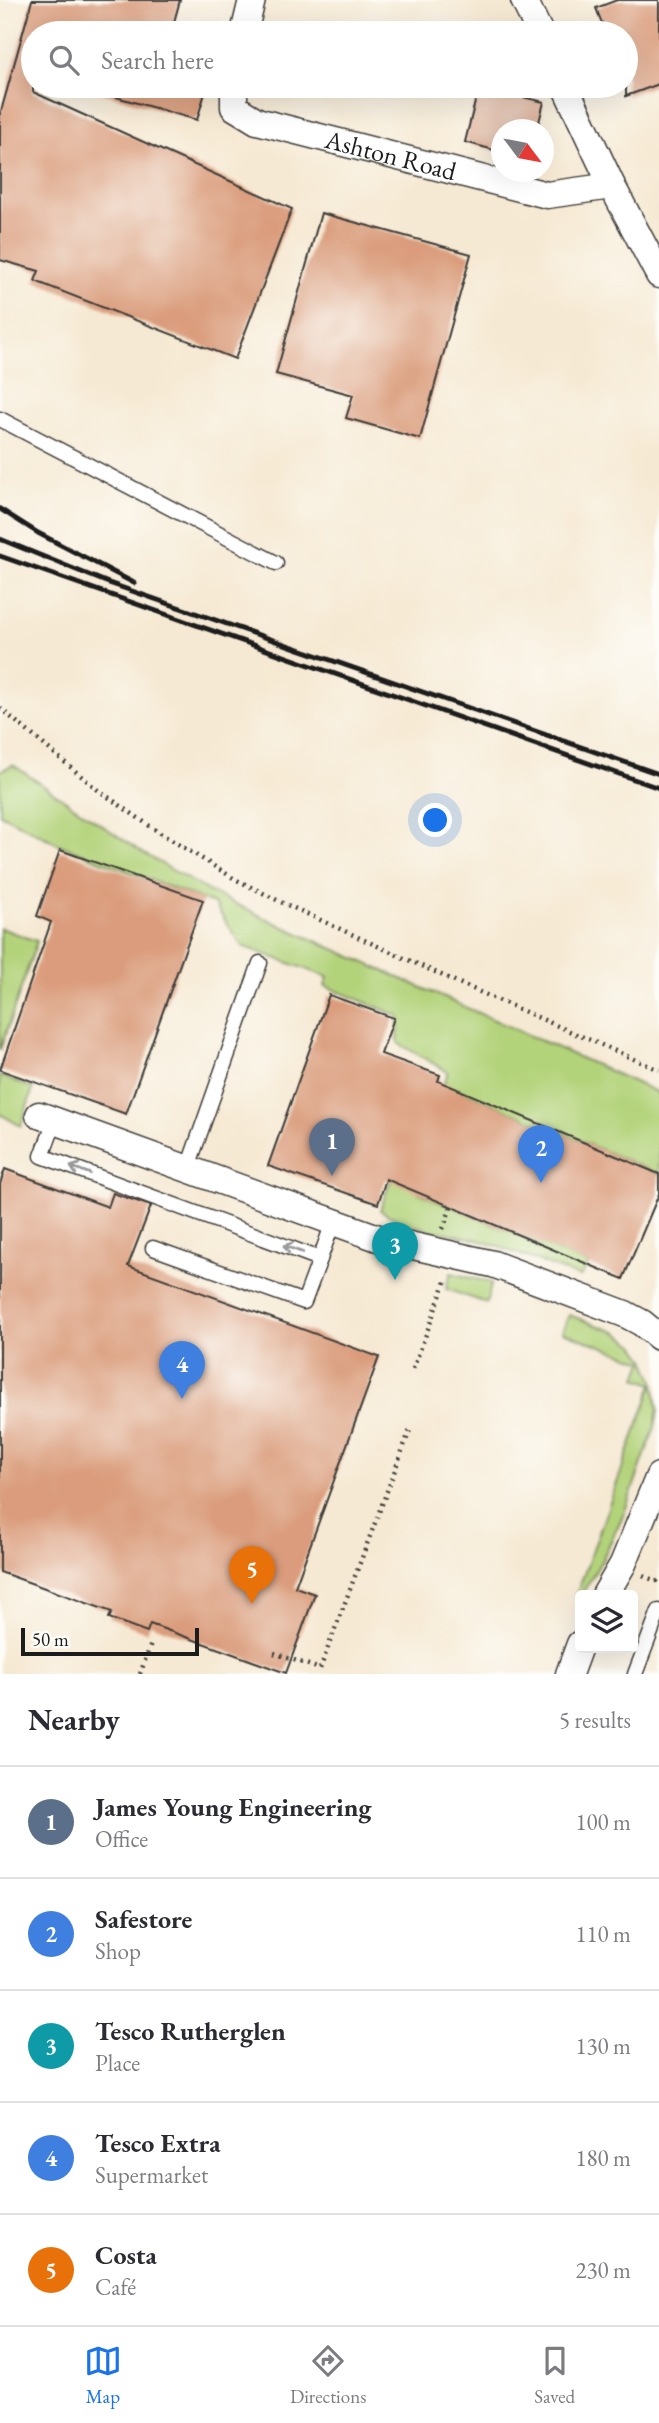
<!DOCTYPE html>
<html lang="en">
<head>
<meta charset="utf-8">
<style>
	body { margin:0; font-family:"EB Garamond",serif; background:#f2f2f3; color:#2b2b33 }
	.controls { position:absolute; right:21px; bottom:21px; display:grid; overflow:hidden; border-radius:7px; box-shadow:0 7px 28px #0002 }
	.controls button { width:63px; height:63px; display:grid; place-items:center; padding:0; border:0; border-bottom:2px solid #e1e1e2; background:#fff; color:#2b2b33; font:35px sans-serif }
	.compass { position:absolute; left:491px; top:119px; width:63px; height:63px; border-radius:50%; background:#fff; box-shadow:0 7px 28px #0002; rotate:122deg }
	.scale { position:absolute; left:21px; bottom:18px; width:178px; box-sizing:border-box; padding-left:7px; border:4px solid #1c1c1c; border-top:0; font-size:19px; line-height:24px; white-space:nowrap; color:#1c1c1c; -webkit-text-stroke:5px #fdfcf7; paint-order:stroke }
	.you { position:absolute; left:436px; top:821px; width:24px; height:24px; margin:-18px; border:5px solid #fff; border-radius:50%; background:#1a73e8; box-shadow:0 0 0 10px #1a73e833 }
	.badge { display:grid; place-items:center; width:46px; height:46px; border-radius:50%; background:#1a73e8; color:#fff; font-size:23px; font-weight:700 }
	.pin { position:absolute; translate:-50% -58px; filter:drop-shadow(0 2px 4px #0008) }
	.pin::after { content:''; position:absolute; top:37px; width:24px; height:21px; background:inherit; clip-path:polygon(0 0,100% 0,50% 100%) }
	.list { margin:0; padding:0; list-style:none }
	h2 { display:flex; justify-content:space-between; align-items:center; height:91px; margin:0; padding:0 28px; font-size:30px }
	h2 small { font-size:23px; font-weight:400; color:#7c7c81 }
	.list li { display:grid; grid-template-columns:46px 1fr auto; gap:21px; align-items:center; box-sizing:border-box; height:112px; padding:0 28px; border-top:2px solid #e1e1e2 }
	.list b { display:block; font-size:26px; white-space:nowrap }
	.list p { margin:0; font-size:23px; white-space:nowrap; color:#7c7c81 }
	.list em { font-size:23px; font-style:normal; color:#7c7c81 }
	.icon { flex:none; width:38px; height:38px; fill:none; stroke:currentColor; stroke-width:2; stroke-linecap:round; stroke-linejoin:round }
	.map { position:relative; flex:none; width:659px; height:1674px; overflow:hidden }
	.search { position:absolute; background:#fff; box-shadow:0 7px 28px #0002; left:21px; right:21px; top:21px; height:77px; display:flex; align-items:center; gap:18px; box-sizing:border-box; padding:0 24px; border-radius:38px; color:#7c7c81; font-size:26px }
	.sheet { height:651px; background:#fff }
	nav { display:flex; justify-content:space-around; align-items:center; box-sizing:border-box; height:98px; border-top:2px solid #e1e1e2; background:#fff; font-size:19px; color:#7c7c81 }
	nav a { display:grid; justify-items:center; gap:4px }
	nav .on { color:#1a73e8 }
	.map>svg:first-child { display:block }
	.green { fill:#b3d37a; stroke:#68784b; stroke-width:2 }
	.building { fill:#da9c7c }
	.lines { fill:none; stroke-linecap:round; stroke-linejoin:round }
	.service-casing { stroke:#3d3b37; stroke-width:17 }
	.minor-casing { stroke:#3d3b37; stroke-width:29 }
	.path { stroke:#3d3b37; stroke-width:4.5; stroke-dasharray:2 5; stroke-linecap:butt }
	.service { stroke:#fff; stroke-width:14 }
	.minor { stroke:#fff; stroke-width:26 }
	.rail { stroke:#1c1c1c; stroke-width:5 }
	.oneway { stroke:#999 }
	.labels { text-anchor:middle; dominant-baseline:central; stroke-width:6; stroke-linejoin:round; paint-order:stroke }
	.street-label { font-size:26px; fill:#1c1c1c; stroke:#fdfcf7 }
</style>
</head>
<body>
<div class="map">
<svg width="659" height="1674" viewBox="0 0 659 1674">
	<rect width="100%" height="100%" fill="#fdfcf7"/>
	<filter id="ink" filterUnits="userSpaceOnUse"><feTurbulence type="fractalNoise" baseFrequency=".0143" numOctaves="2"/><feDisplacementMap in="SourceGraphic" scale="14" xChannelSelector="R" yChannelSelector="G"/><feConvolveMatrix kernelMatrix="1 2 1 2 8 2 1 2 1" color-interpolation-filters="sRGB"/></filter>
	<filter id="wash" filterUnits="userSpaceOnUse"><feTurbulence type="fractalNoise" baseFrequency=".00686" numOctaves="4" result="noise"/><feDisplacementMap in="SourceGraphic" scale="28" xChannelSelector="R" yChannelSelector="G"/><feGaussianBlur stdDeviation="1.57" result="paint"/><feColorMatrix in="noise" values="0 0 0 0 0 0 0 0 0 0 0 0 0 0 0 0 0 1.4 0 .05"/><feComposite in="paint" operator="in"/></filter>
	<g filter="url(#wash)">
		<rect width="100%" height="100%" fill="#f6e9d3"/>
		<g class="green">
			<path d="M13 765 143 853 210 892 282 926 659 1093V1174L462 1091 419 1193 589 1264 580 1277C546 1265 512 1250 478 1240 444 1231 410 1230 380 1210L397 1163 413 1167 448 1072 398 1043 399 1016 325 986 328 977 242 946 214 904 60 845 0 814V771Z"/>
			<polygon points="0,928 37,941 0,1050"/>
			<polygon points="0,1076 33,1088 21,1126 0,1114"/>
			<polygon points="451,1273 492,1283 486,1303 446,1289"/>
			<polygon points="569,1315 618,1333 635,1345 645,1359 654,1381 658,1409 655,1427 624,1513 602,1560 580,1597 576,1596 653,1384 637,1378 643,1361 562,1332"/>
		</g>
		<g id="blocks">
			<g class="building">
				<polygon points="32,0 180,0 171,33 33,33 33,92 292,209 235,359 35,281 39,271 0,260 0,115"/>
				<polygon points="617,0 659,0 659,84 626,96 626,33 606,33 596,8"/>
				<polygon points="95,86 207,86 197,120 95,91"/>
				<polygon points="479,86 517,86 514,95 544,102 537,130 501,130 501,152 465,142"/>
				<polygon points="321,213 471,254 420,439 346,418 353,395 276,374"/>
				<polygon points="60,850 203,900 126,1114 0,1070 51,922 37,916"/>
				<polygon points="329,995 394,1018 381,1054 440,1075 438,1081 659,1174 659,1194 623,1279 386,1179 378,1204 268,1166"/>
				<polygon points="5,1169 108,1207 113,1193 151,1206 128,1266 379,1357 295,1587 315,1594 286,1673 150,1624 147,1632 109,1618 112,1612 0,1572 0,1184"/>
			</g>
		</g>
	</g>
	<g filter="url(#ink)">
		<use href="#blocks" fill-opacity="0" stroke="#3d3b37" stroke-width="2"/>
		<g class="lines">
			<g class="service-casing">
				<g id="service">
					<polyline points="0,419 276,563"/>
					<polyline points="55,1121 42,1156 320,1259 333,1222"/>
					<polyline points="187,1170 260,963"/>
					<polyline points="153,1248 304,1302 320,1259"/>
					<polyline points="635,1674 659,1611"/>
				</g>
			</g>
			<g class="minor-casing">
				<g id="minor">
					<polyline points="524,0 540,33"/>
					<polyline points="244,33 252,0"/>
					<path id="s1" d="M234 86V107L257 121 547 195 612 186"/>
					<polyline points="565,86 612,186 659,275"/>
					<polyline points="39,1115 378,1238 493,1264 625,1314 642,1323 659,1337"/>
					<polyline points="605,1595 623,1564 659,1476"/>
					<polyline points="569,1674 580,1644"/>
				</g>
			</g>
			<g class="path">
				<polyline points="0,708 98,790 160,833 235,879 283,903 459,983 659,1070"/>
				<polyline points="443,1229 451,1207"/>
				<polyline points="413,1369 447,1278"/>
				<polyline points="643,1576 657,1581 659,1576"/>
				<polyline points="274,1653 320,1669 410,1430"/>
				<polyline points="140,1674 151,1644"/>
			</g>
			<use href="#service" class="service"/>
			<use href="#minor" class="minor"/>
			<g class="rail">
				<polyline points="0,509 38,533 134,583"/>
				<polyline points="0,539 106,582 659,774"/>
				<polyline points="0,556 659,788"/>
			</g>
		</g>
		<defs><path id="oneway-shaft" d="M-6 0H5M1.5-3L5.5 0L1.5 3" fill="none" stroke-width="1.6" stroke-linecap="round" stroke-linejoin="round" transform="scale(1.75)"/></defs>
		<g class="oneway">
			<use href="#oneway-shaft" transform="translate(80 1170) rotate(-160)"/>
			<use href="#oneway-shaft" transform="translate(293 1249) rotate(-160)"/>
		</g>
	</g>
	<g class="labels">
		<g class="street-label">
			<text stroke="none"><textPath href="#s1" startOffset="186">Ashton Road</textPath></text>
		</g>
	</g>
</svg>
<div class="controls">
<button><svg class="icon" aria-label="layers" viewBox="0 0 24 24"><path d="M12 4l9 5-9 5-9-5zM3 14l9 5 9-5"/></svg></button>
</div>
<svg class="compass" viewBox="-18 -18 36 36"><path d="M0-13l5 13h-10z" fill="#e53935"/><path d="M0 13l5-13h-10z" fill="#7c7c81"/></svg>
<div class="scale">50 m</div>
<div class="you"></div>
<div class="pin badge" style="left:332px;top:1176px;background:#5c6f8a">1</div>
<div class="pin badge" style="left:541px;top:1183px;background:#3f7fe0">2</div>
<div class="pin badge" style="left:395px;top:1280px;background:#0f9aa8">3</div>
<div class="pin badge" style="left:182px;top:1399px;background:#3f7fe0">4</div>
<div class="pin badge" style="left:252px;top:1604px;background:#e8710a">5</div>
<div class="search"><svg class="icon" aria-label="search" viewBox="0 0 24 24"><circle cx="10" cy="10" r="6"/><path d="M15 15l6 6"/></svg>Search here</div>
</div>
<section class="sheet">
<h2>Nearby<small>5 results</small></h2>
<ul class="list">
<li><span class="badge" style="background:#5c6f8a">1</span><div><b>James Young Engineering</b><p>Office</p></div><em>100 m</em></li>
<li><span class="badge" style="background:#3f7fe0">2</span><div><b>Safestore</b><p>Shop</p></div><em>110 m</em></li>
<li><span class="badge" style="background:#0f9aa8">3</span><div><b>Tesco Rutherglen</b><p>Place</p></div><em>130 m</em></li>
<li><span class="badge" style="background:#3f7fe0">4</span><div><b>Tesco Extra</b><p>Supermarket</p></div><em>180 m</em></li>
<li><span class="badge" style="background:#e8710a">5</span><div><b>Costa</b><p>Café</p></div><em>230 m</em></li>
</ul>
</section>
<nav>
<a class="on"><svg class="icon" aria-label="map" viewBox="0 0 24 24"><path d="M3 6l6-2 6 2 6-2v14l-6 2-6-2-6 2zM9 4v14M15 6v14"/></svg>Map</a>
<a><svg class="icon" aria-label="directions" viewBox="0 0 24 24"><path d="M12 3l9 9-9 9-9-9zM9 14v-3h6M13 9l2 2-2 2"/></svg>Directions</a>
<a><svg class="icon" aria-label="saved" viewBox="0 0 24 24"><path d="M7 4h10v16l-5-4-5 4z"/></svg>Saved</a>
</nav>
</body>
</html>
